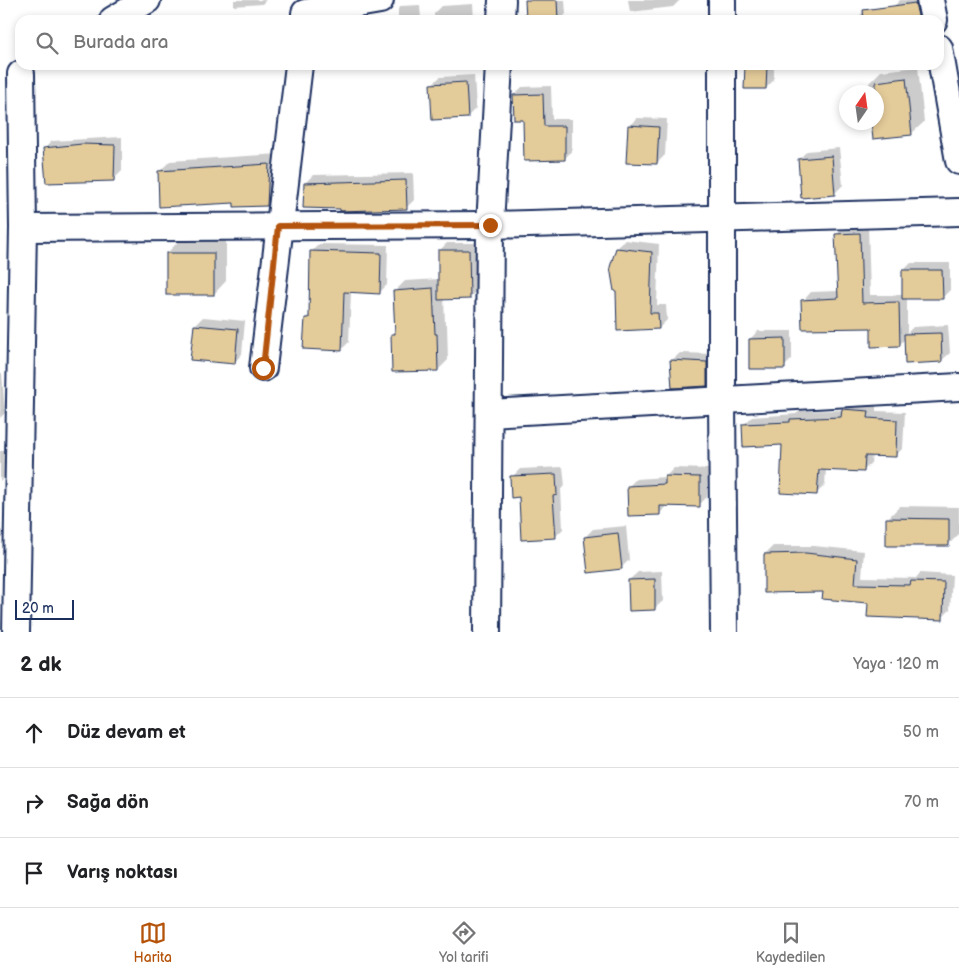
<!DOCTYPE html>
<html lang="tr">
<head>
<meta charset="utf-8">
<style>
	body { margin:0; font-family:"Balsamiq Sans",sans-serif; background:#f6f6f6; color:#202124 }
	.compass { position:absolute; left:839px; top:85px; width:45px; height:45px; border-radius:50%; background:#fff; box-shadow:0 2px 8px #0003; rotate:13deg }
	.scale { position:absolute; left:15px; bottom:12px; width:59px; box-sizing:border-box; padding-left:5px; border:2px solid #1b2f5e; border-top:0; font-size:14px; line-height:18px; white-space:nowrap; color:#1b2f5e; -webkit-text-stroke:4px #fff; paint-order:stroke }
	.stop { position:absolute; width:15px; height:15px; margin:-11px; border:4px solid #b45309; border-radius:50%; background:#fff }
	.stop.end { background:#b45309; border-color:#fff; box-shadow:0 1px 5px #0008 }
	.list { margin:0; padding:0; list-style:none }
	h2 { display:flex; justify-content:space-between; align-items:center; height:65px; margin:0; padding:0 20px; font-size:21px }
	h2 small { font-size:16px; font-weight:400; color:#757577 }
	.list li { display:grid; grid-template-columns:32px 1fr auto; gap:15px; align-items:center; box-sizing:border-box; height:70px; padding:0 20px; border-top:1px solid #e0e0e0 }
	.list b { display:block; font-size:19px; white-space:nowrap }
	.list em { font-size:16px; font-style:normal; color:#757577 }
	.icon { flex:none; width:28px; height:28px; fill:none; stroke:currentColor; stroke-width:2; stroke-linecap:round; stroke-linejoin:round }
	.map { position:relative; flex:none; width:959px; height:632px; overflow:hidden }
	.search { position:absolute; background:#fff; box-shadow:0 2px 8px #0003; left:15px; right:15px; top:15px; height:55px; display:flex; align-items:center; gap:12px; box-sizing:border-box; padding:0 18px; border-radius:15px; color:#757577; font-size:19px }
	.sheet { height:275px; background:#fff }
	nav { display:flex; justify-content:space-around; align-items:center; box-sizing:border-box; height:70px; border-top:1px solid #e0e0e0; background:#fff; font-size:14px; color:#757577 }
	nav a { display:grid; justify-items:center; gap:2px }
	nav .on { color:#b45309 }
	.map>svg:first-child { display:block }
	.shadow { fill:#0003 }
	.building { fill:#e4cb9a; stroke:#1b2f5e }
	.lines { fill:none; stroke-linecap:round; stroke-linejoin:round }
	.minor-casing { stroke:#1b2f5e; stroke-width:30 }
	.minor { stroke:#fff; stroke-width:26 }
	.route { stroke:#b45309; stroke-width:6 }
</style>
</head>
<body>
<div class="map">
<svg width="959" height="632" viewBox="0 0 959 632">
	<rect width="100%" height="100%" fill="#fff"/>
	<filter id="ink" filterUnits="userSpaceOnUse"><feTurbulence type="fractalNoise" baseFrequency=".02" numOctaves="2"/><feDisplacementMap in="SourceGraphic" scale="10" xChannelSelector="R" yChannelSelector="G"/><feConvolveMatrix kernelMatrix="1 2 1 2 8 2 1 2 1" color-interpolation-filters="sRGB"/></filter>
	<g filter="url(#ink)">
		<g class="shadow">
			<polygon points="234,0 266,0 262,4 234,6"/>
			<polygon points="526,0 565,0 566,14 560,20 527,20"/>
			<polygon points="628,0 680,0 673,7 630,12"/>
			<polygon points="900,0 924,0 928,20 856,20 864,11 893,7"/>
			<polygon points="473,4 474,20 434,20 434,14 442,6"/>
			<polygon points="420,5 421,20 398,20 398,9 401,6"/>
			<polygon points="746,65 774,65 774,80 766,88"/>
			<polygon points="918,67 924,122 911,134 876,122 876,92 870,92 869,83 881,71"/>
			<polygon points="474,75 476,108 468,116 431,85 440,77"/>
			<polygon points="551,86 552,119 572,119 572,151 564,159 524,119 514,95 522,87"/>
			<polygon points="637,118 667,119 665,155 657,163 629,126"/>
			<polygon points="122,137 122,171 114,179 44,149 52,141"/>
			<polygon points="839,148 843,185 835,193 799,159 807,151"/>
			<polygon points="279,154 277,194 267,204 235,202 159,172 170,161"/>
			<polygon points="413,173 414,200 406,208 305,183 313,175"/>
			<polygon points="868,225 870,295 903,295 903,271 911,263 950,263 950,290 942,298 907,298 907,333 913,327 948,325 950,353 941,361 905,339 899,345 872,327 803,301 811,292 839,291 837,234 845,226"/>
			<polygon points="625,240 659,244 657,305 666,305 667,320 659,328 617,290 617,248"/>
			<polygon points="179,241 226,241 226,281 214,294 167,253"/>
			<polygon points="447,243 476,243 477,290 469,298 444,298 445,324 447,324 448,360 438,370 393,335 397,331 395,291 405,281 439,279 439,251"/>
			<polygon points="319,244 388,245 387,285 379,293 351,292 349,342 341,350 306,318 310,314 311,252"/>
			<polygon points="203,317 245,321 242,354 234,363 195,325"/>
			<polygon points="758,331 792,331 792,359 784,367 750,339"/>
			<polygon points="680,353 715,354 715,377 706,385 671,361"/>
			<polygon points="0,373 2,373 5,413 0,418"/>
			<polygon points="851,402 876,403 876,411 905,412 903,448 895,456 872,455 871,463 863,471 826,469 825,485 817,493 783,444 743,425 752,417 796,414 800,411 843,410"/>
			<polygon points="0,451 4,451 5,476 0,481"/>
			<polygon points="563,467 565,486 561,489 563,529 555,537 520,496 512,477 520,469"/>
			<polygon points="674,468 708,469 707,497 699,505 668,505 660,513 628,487 636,479 665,477"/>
			<polygon points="900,506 959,507 959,534 948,545 888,518"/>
			<polygon points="626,526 629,560 621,568 585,537 593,529"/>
			<polygon points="773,546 814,546 864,551 862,577 916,578 920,573 952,575 950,610 942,618 824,591 765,554"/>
			<polygon points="662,571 663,601 654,609 629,580 638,572"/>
		</g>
		<g class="building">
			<polygon points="525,0 557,0 558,20 526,20"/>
			<polygon points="915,3 919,20 864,20 863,10"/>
			<polygon points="745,65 767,65 766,89 744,89"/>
			<polygon points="906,78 912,135 873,139 871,122 876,122 876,82"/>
			<polygon points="466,82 468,118 432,120 430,84"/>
			<polygon points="543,94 544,126 565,126 565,160 524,161 523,120 514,120 513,95"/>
			<polygon points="628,125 659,127 657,164 626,163"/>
			<polygon points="82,144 115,145 114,181 46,183 43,148"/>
			<polygon points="832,156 835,195 801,198 798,159"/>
			<polygon points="269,164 267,206 234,207 234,203 159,207 158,171"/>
			<polygon points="406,180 407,209 340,211 340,209 303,208 304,183"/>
			<polygon points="860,233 862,303 899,302 900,346 871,347 871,328 802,329 801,300 838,298 835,234"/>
			<polygon points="616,248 652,252 650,313 658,313 659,329 617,331 616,291 614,291 610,267"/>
			<polygon points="438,250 469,250 470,299 438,300"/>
			<polygon points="310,251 381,253 380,294 344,292 342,351 303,349 305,318 309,318"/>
			<rect x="166" y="253" width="48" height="42"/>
			<polygon points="902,270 942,270 943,299 902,299"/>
			<polygon points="433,288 435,334 437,334 438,371 392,372 391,334 395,334 393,291"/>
			<polygon points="194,325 238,329 235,364 190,360"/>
			<polygon points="941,333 942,362 905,364 904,334"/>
			<polygon points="785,338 785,369 749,369 749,339"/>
			<polygon points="670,360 707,362 707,386 672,388"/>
			<polygon points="842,409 869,411 868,418 897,420 896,457 865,456 864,472 819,470 817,495 780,493 782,445 743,447 742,424 790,422 790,419 841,417"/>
			<polygon points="556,474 557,495 553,496 556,538 521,540 519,497 511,498 510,476"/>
			<polygon points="665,476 700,477 700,507 660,506 660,515 628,516 627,486 665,484"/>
			<polygon points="886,518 949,519 949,546 886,546"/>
			<polygon points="618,533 622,569 588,573 584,537"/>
			<polygon points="806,553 857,559 855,584 910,585 911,581 944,582 943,620 867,617 868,603 822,599 823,592 764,593 764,554"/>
			<polygon points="655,579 655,610 629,611 628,580"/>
		</g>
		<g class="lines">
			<g class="minor-casing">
				<g id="minor">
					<polyline points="722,0 722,20"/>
					<polyline points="930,0 934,20"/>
					<polyline points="305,13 380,0"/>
					<polyline points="113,20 147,0"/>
					<polyline points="501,20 502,0"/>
					<polyline points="939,48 959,161"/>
					<polyline points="722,65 722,401 724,632"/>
					<polyline points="23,228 490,225 959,212"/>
					<polyline points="263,368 299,65"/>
					<polyline points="489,413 959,387"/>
					<polyline points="16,632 23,228 21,74"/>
					<polyline points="487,632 490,225 499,65"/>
				</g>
			</g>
			<use href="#minor" class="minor"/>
		</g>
	</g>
	<g class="lines" filter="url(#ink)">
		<polyline class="route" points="263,368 278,226 490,225"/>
	</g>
</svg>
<svg class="compass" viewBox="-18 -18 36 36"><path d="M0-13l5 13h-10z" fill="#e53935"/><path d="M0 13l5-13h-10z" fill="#757577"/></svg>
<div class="scale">20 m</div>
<div class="stop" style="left:263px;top:368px"></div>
<div class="stop end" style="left:490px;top:225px"></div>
<div class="search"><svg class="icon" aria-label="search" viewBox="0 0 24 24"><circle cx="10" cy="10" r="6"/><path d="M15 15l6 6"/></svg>Burada ara</div>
</div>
<section class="sheet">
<h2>2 dk<small>Yaya · 120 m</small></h2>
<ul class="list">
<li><svg class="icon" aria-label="ahead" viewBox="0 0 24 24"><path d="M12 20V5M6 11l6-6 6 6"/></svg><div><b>Düz devam et</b></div><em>50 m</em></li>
<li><svg class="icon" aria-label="right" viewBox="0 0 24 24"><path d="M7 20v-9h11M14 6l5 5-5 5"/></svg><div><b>Sağa dön</b></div><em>70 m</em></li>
<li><svg class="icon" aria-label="arrive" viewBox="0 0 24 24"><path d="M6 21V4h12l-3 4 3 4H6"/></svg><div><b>Varış noktası</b></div></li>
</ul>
</section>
<nav>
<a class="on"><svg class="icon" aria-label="map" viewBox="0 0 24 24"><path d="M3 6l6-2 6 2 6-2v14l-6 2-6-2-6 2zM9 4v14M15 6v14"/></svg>Harita</a>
<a><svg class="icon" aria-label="directions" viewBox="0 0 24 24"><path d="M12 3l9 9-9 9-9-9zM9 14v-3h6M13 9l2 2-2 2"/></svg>Yol tarifi</a>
<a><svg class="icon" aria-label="saved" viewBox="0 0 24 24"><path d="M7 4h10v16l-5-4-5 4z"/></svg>Kaydedilen</a>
</nav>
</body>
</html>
